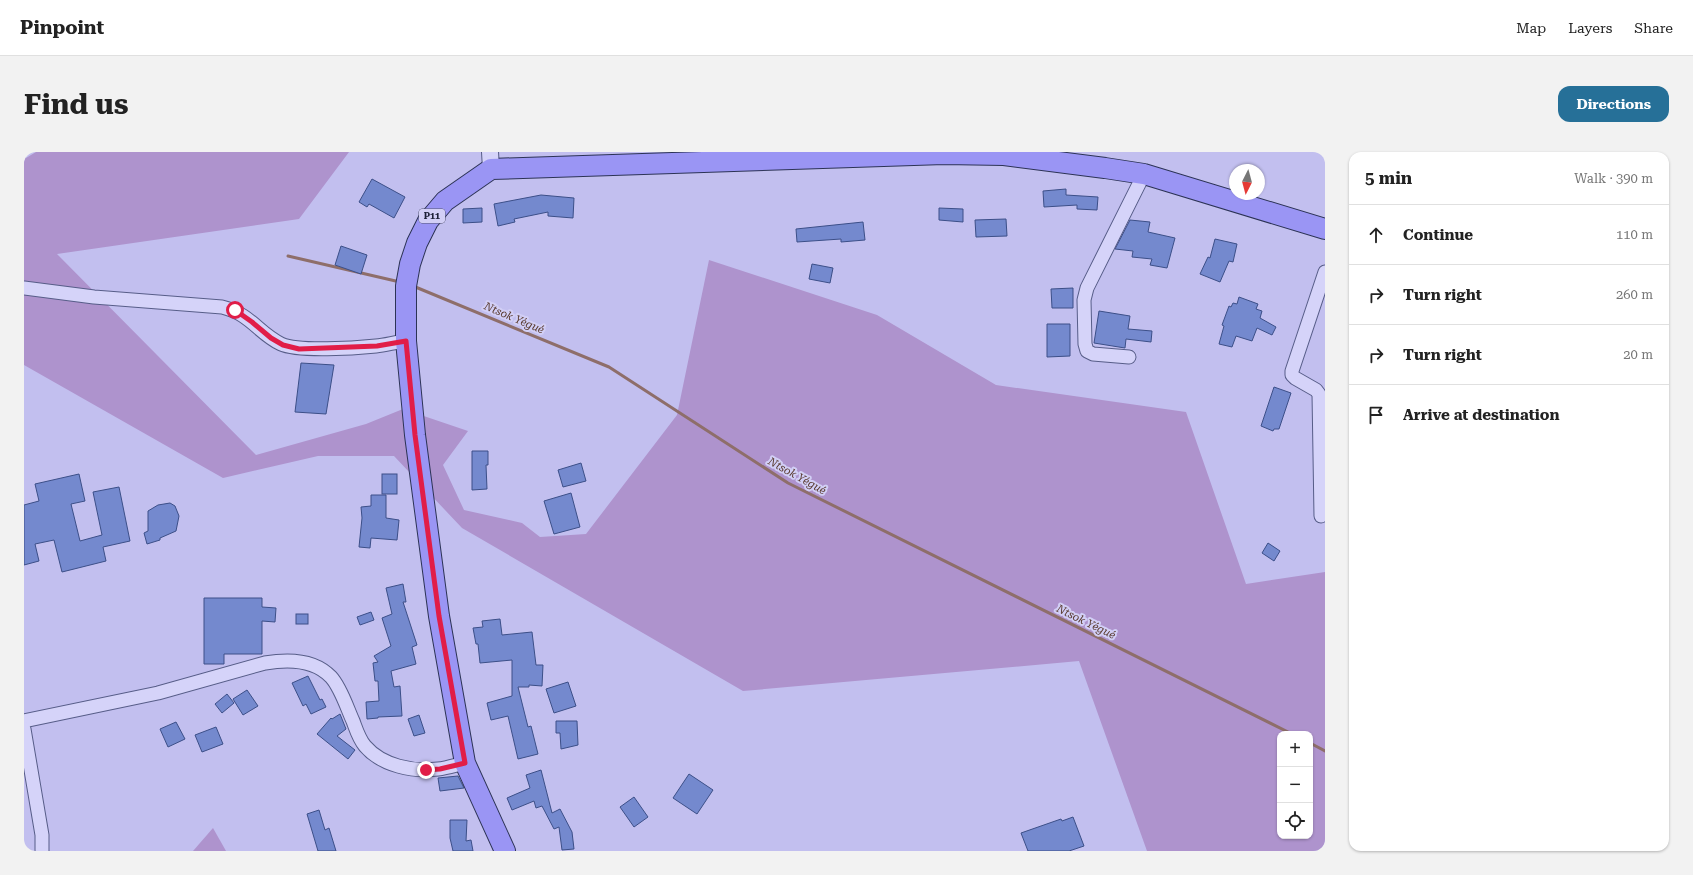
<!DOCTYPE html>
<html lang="en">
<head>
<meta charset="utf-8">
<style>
	body { margin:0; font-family:"Roboto Serif",serif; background:#f2f2f2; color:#222 }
	.controls { position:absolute; right:12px; bottom:12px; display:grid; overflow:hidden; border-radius:8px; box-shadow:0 1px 3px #0004 }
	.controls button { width:36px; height:36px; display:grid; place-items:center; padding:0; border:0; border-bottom:1px solid #e0e0e0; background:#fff; color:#222; font:20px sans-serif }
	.compass { position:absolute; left:1205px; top:12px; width:36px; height:36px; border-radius:50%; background:#fff; box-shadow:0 1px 3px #0004; rotate:186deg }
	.stop { position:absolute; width:12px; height:12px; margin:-9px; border:3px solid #e11d48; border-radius:50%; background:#fff }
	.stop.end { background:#e11d48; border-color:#fff; box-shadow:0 1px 4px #0008 }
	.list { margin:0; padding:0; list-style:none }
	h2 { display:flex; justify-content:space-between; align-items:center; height:52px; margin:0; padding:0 16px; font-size:17px }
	h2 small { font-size:13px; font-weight:400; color:#767676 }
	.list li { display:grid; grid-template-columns:26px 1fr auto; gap:12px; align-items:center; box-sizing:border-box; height:60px; padding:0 16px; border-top:1px solid #e0e0e0 }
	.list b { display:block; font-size:15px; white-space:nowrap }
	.list em { font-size:13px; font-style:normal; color:#767676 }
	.icon { flex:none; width:22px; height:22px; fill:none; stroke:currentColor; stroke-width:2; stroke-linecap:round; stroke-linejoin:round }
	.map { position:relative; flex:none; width:1301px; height:699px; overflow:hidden; border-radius:12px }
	header { display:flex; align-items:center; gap:24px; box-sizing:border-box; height:56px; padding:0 20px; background:#fff; border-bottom:1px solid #e0e0e0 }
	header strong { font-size:19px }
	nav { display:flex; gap:22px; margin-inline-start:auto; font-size:14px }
	.intro { display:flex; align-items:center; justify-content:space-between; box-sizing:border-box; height:96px; padding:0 24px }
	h1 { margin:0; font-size:28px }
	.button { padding:10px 18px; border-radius:12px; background:#267098; color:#fff; font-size:14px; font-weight:700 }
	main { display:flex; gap:24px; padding:0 24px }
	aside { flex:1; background:#fff; border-radius:12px; box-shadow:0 1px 3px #0004 }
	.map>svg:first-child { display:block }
	.green { fill:#ae93cd; fill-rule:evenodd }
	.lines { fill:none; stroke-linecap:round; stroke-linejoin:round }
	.stream { stroke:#8e6e6a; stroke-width:3 }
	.building { fill:#7489ce; stroke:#3c4f88 }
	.minor-casing { stroke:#575d88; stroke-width:15 }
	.tertiary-casing { stroke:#575d88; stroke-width:18 }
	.primary-casing { stroke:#2c3355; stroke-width:22 }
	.minor { stroke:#d5d3f9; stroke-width:13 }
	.tertiary { stroke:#d5d3f9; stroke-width:16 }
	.primary { stroke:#9a95f4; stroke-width:20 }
	.route { stroke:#e11d48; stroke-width:5 }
	.labels { text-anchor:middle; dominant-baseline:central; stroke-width:4; stroke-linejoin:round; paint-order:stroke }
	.shield { fill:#d2cff6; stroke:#535470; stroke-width:1 }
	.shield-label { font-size:9px; font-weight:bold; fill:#1c2037 }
	.water-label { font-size:11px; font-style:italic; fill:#57382b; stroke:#d2cff6 }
</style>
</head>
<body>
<header>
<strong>Pinpoint</strong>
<nav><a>Map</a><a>Layers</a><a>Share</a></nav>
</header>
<div class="intro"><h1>Find us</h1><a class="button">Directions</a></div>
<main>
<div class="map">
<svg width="1301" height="699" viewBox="0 0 1301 699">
	<rect width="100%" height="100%" fill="#c2bfef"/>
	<g class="green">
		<path d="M12 0H325L275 67 33 102 232 303 342 272 379 257 444 279 419 313 440 358 498 371 516 385 562 382 653 263 685 108 853 163 972 233 1162 260 1222 432 1301 420V699H1123L1055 509 719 539 438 376 370 304H294L199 326 0 213V5L2 6ZM1256 582H1286V684H1256Z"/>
		<polygon points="189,676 202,699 169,699"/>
	</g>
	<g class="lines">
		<g class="stream">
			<polyline points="264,104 376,130"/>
			<polyline points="389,134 585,215 764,331 1268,582"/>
			<polyline points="1286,591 1301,599"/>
		</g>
	</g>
	<g class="building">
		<polygon points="348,27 381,45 370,66 345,52 343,55 335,50"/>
		<polygon points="1042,37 1042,43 1074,45 1073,58 1053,57 1053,53 1020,55 1019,39"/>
		<polygon points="517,43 550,46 549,66 524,64 524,60 490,67 491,70 474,74 470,52"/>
		<polygon points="458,56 458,70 439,71 439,57"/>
		<polygon points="915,56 939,57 939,70 915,68"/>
		<polygon points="982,67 983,84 952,85 951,68"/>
		<polygon points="1106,68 1126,70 1124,80 1151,86 1143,116 1126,113 1128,107 1108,105 1109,99 1091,97"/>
		<polygon points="839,70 841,88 817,90 817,87 773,90 772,77"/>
		<polygon points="1191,87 1213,92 1209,110 1205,109 1196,130 1176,122 1184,105 1186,106"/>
		<polygon points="317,94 343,103 337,122 311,113"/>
		<polygon points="788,112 809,116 806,131 785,127"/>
		<polygon points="1049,136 1049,156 1028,156 1027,137"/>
		<polygon points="1215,145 1234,152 1232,157 1238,159 1236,166 1252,175 1248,183 1233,176 1228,189 1212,184 1208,195 1195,192 1200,174 1198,173 1205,154 1207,155 1209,151 1213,152"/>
		<polygon points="1075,159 1106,164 1104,177 1128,179 1127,190 1102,187 1101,196 1070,191"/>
		<polygon points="1023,172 1046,172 1046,204 1023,205"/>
		<polygon points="277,211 310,213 302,262 271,260"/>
		<polygon points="1250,235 1267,241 1255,277 1250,277 1249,279 1237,274"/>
		<polygon points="448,299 464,299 464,313 462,313 463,337 448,338"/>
		<polygon points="557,311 562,329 539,335 534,318"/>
		<polygon points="55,322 61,349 47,352 56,389 78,383 69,340 95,335 106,389 79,395 82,409 38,420 30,388 11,392 15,409 0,413 0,353 15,349 11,332"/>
		<rect x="358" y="322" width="15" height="20"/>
		<polygon points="547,341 556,375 530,382 520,349"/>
		<polygon points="347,343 362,343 362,366 375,368 373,388 347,386 346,396 335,395 338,366 337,355 347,354"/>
		<polygon points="146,351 151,354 155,364 152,379 136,386 136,388 123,392 120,381 124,379 124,359 134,353"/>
		<polygon points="1244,391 1256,399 1250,409 1238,401"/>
		<polygon points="379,432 382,450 379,450 393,493 388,495 392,512 367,519 370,535 376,534 378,564 354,565 354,566 343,567 342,550 355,549 354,529 351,529 349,511 354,510 350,504 367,494 358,466 368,462 362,436"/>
		<polygon points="180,446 238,446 238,455 252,456 251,470 238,469 238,502 200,502 200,512 180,512"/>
		<polygon points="347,460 350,468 336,473 333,465"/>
		<rect x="272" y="462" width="12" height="10"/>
		<polygon points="476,467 478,483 508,480 512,513 519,513 518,534 505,533 505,535 494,535 504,575 507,574 514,602 494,607 484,564 467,568 463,551 488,544 488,508 456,511 454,492 452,492 449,476 459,475 458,469"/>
		<polygon points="284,524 296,548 298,547 302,555 287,562 282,552 279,554 268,531"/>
		<polygon points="544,530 552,554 530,561 522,537"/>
		<polygon points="223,538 234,554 219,563 209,547"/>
		<polygon points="203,542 210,551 198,561 191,552"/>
		<polygon points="316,562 322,577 313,584 331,598 324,607 293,582 307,566 308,567"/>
		<polygon points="395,563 401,581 390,584 384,567"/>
		<polygon points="532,569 553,569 554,593 537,597 536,581 532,581"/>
		<polygon points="152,570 161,587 144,595 136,577"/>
		<polygon points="192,575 199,592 178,600 171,583"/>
		<polygon points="517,618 528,661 536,657 548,680 550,697 538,698 535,675 530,677 518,654 512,656 510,649 488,658 483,646 506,636 502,623"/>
		<polygon points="665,622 689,638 673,662 649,646"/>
		<polygon points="434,624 440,636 416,639 414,626"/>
		<polygon points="610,645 624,665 610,675 596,655"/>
		<polygon points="295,658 301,678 305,676 312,699 294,699 283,662"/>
		<polygon points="1049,665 1060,694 1045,699 1004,699 997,681 1037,667 1038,669"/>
		<polygon points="426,668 443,668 442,689 447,688 449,699 429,699 426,686"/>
	</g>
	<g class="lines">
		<g class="minor-casing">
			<g id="minor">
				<path d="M0 136 70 145 198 155C227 162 234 181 257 192 274 200 332 196 352 194 362 193 372 190 382 189"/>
				<polyline points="1105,205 1069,202 1063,199 1061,192 1060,148 1063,136 1120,22"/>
				<polyline points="1297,364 1295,242 1292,238 1271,226 1268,223 1268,219 1301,120"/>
				<path d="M0 569 134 541 241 511C264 507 290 507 307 525 317 536 323 556 329 569 332 577 335 587 341 594 358 614 389 620 414 617 423 616 432 613 441 611"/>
				<polyline points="0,577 18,683 18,699"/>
			</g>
		</g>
		<g class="tertiary-casing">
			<polyline id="tertiary" points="466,0 467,17"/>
		</g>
		<g class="primary-casing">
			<polyline id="primary" points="481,699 441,611 415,464 391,283 382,189 382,134 386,112 393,91 404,69 421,49 467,17 920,2 980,3 1081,16 1120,22 1301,77"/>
		</g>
		<use href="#minor" class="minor"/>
		<use href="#tertiary" class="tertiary"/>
		<use href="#primary" class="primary"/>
	</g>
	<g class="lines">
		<polyline class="route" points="211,158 228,170 247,186 259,193 275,197 353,194 382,189 391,283 415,464 441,611 416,617 402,618"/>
	</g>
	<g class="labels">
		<rect class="shield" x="395" y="57" width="26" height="14" rx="3"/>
		<g class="shield-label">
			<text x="408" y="64">P11</text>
		</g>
		<g class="water-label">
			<text transform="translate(490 166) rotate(23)">Ntsok Yégué</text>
			<text transform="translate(773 324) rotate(29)">Ntsok Yégué</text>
			<text transform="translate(1062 470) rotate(26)">Ntsok Yégué</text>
		</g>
	</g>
</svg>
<div class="controls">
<button>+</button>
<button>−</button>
<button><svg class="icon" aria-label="locate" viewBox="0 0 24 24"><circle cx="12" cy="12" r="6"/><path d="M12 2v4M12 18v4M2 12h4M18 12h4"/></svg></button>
</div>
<svg class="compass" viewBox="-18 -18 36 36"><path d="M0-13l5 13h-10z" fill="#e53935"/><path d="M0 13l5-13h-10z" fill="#767676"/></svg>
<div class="stop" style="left:211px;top:158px"></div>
<div class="stop end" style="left:402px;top:618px"></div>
</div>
<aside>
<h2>5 min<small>Walk · 390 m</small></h2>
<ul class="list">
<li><svg class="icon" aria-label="ahead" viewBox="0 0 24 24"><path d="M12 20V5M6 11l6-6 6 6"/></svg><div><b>Continue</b></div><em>110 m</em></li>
<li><svg class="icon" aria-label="right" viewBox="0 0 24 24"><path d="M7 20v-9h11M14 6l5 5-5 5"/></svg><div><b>Turn right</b></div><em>260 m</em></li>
<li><svg class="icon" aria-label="right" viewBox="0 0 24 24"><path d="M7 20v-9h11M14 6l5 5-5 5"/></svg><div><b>Turn right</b></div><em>20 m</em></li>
<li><svg class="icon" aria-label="arrive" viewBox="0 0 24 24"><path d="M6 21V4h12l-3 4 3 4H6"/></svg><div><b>Arrive at destination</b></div></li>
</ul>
</aside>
</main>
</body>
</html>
